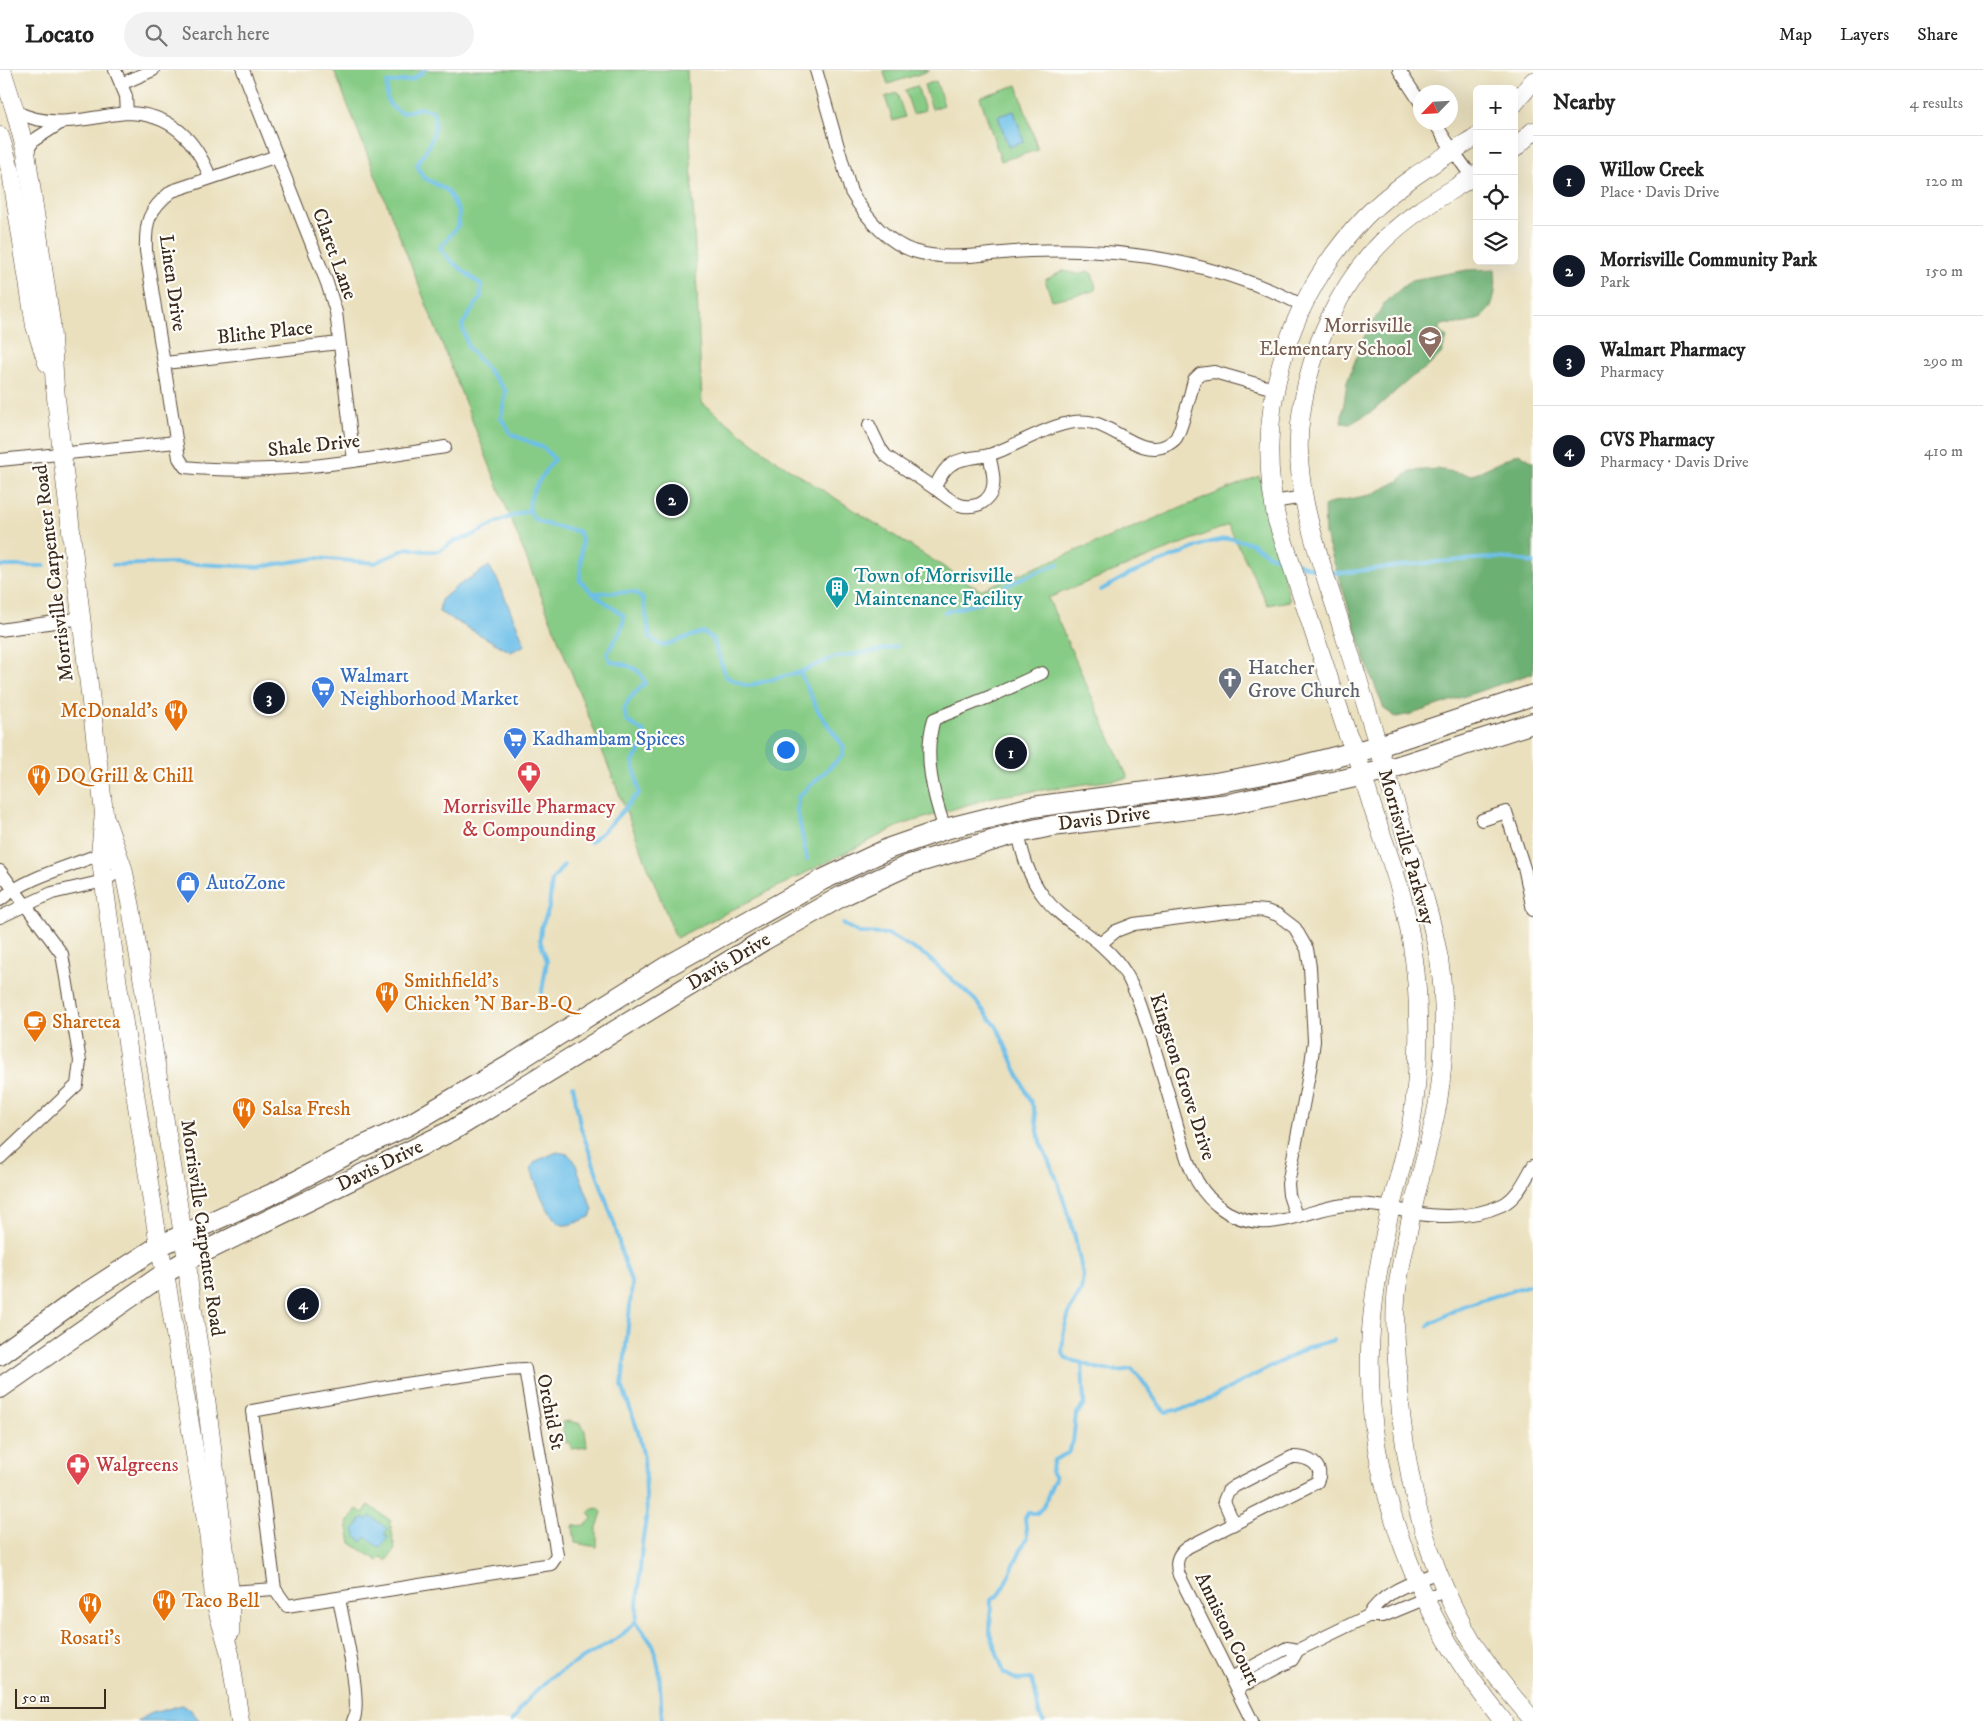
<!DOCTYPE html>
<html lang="en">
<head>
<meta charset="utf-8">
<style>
	body { margin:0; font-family:"IM FELL DW Pica",serif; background:#f2f2f2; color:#222 }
	.controls { position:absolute; right:15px; top:15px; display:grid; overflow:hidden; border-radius:8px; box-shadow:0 5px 20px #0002 }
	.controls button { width:45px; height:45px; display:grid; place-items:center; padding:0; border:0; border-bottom:1px solid #e0e0e0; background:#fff; color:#222; font:25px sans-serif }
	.compass { position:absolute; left:1413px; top:15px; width:45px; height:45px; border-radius:50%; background:#fff; box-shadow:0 5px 20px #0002; rotate:245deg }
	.scale { position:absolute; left:15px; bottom:12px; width:91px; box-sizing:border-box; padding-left:5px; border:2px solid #3b2a1e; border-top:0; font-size:14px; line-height:18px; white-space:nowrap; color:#3b2a1e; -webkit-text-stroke:4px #fdfcf7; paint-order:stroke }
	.you { position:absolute; left:785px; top:679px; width:18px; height:18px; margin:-12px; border:4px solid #fff; border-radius:50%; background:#1a73e8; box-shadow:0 0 0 8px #1a73e833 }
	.badge { display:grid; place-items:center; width:32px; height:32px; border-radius:50%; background:#111827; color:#fff; font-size:16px; font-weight:700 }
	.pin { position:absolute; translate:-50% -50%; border:2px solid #fff; box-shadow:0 1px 5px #0006 }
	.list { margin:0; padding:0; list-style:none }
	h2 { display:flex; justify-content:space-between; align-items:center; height:65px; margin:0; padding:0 20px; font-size:21px }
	h2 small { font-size:16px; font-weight:400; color:#767676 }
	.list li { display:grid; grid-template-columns:32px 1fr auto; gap:15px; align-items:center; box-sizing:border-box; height:90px; padding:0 20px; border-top:1px solid #e0e0e0 }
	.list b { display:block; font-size:19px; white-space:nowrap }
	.list p { margin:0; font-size:16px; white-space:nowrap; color:#767676 }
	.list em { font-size:16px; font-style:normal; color:#767676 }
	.icon { flex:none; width:28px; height:28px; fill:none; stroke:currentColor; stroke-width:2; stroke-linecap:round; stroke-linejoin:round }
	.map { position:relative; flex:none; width:1533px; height:1651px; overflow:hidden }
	header { display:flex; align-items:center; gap:30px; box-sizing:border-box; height:70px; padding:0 25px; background:#fff; border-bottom:1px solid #e0e0e0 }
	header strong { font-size:24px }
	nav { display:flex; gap:28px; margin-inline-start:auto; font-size:18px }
	.search { width:350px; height:45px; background:#f2f2f2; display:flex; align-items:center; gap:12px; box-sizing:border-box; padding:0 18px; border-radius:28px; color:#767676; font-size:19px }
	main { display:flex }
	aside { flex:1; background:#fff }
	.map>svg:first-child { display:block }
	.green { fill:#87cc86; stroke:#617b52 }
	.forest { fill:#6db073; stroke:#546d48 }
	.water { fill:#6dbfe9; stroke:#547484 }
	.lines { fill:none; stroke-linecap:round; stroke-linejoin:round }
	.stream { stroke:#6dbfe9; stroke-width:4 }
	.street-casing { stroke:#554536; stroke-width:14 }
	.secondary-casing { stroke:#554536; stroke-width:19 }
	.primary-casing { stroke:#554536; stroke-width:22 }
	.street { stroke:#fff; stroke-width:12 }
	.secondary { stroke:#fff; stroke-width:18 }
	.primary { stroke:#fff; stroke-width:20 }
	.labels { text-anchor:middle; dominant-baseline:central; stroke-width:4.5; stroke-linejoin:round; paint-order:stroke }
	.street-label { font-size:20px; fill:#3b2a1e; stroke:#fdfcf7 }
	.education-label { font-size:20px; fill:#785e54; stroke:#fdfcf7; text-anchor:end }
	.culture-label { font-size:20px; fill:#0d838f; stroke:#fdfcf7; text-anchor:start }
	.worship-label { font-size:20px; fill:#5b616d; stroke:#fdfcf7; text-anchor:start }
	.shop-label { font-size:20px; fill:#366cbe; stroke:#fdfcf7; text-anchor:start }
	.food-label { font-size:20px; fill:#c56008; stroke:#fdfcf7; text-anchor:start }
	.health-label { font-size:20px; fill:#be3a42; stroke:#fdfcf7 }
</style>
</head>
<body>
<header>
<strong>Locato</strong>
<div class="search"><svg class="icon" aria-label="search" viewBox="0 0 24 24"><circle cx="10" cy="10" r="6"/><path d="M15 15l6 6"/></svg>Search here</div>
<nav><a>Map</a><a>Layers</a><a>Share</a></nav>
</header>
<main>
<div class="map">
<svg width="1533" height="1651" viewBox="0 0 1533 1651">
	<rect width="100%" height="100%" fill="#fdfcf7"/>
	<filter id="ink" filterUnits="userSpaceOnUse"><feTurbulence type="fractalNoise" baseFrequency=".02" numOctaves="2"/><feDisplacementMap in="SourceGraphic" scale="10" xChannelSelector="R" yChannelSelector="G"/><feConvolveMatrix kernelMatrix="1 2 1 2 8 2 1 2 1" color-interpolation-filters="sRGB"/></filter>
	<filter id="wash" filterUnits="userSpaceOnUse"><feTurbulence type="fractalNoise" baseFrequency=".0096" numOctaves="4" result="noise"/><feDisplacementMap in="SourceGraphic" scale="20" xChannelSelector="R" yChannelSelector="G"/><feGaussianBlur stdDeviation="1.12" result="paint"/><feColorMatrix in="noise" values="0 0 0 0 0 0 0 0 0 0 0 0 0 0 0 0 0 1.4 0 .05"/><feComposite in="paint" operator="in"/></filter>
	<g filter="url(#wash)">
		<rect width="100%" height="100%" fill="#eae0be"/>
		<g class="green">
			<polygon points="334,0 687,0 702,333 777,391 980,520 1259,406 1290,531 1268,535 1228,455 1048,528 1128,708 993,727 901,755 676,868"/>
			<polygon points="883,0 929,0 929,1 888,14"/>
			<polygon points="936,11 944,35 932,39 924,15"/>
			<polygon points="1017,15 1038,80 1001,91 980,27"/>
			<polygon points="917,16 925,40 913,44 905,20"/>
			<polygon points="897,23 905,47 893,51 885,27"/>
			<polygon points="1063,201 1078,204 1088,201 1092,204 1096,217 1094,221 1052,230 1045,210"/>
			<polygon points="570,1351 581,1354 585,1361 587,1377 571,1379 570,1372 565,1373 562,1352"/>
			<polygon points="369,1435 391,1451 389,1454 391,1456 393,1468 392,1471 394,1472 395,1479 387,1491 382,1487 378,1491 351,1473 347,1453 357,1439 363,1443"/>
			<polygon points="598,1438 602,1442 597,1458 597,1477 575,1473 573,1456 585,1455 592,1449 589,1443 593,1439"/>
		</g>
		<g class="forest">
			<path d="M1495 199C1499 239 1485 257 1445 254L1439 257V261L1447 268 1441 284 1429 296 1412 307 1374 340 1350 354 1341 353 1347 312 1364 267 1385 232 1411 210 1467 200Z"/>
			<polygon points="1519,383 1533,392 1533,603 1412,644 1396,647 1384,639 1368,598 1325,465 1324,436 1333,432 1370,425 1397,412 1410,401 1437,399 1472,405"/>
		</g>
		<g class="water">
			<polygon points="1014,41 1024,72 1008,77 998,46"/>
			<polygon points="489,496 498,511 525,575 511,582 439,542 441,530 456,517"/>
			<path d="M557 1082 568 1084 574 1090 593 1140 590 1147C582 1150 571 1156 563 1155 551 1154 532 1108 531 1097L536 1091Z"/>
			<polygon points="370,1446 388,1459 384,1464 388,1467 380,1478 366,1467 362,1472 356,1467 354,1459 363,1447 367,1450"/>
			<polygon points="182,1635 190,1639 200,1651 137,1651 152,1643"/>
		</g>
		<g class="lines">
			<g class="stream">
				<path d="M424 0 423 2 411 10 387 13C386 31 386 35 402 43L420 38 433 41C439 63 428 77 417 95L423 107 448 121 459 143 458 156 440 178 451 191 481 215V227L462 255 468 277 506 321 501 348 511 364 544 378 554 389C544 405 517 434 536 450 543 455 568 459 578 461L582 469 580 511 593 523 634 522 643 529 650 567 662 576 703 562 713 569 726 607 747 616 800 602 818 641 844 677 842 686 798 727 797 740 807 789"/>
				<polyline points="1296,493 1317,500"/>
				<polyline points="113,495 175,493 258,497 317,488 375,493 408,478 424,481 439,481 454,471 471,466 502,450 529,440"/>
				<polyline points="0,496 45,496"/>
				<path d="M1329 502 1341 503C1382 498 1423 492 1464 490 1488 488 1510 486 1533 493"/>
				<polyline points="1101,520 1130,504 1207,473 1228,468 1251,473 1269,485 1284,490"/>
				<polyline points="945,542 982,532 991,524 1022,508 1058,494"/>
				<polyline points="800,602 835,587 877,581 898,576"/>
				<path d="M590 772C609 759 622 740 639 723L633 691 647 671 644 662 627 651 624 640 630 628 645 613C641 596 625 595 610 591L607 584C613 571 624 561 624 546L593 523"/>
				<path d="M843 854 859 863 888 864 926 886 975 930 997 957 1034 1039 1040 1072 1056 1107 1074 1163 1083 1205 1081 1221 1070 1240 1064 1260 1062 1281 1066 1289 1082 1293 1084 1334 1076 1345 1073 1372 1068 1383 1054 1390 1051 1402 1055 1408 1043 1437 1037 1443H1028L1025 1448 1027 1467 1000 1524 991 1530 990 1563 1004 1603 1017 1610 1031 1609C1039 1622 1034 1638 1043 1651"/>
				<polyline points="546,938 541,927 547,891 540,870 541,858 549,838 552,810 564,795"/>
				<polyline points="1428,1256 1460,1237 1533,1214"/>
				<path d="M1082 1293C1101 1300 1111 1303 1132 1299 1146 1311 1151 1329 1166 1342L1195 1336 1309 1277 1334 1270"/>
				<polyline points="636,1551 654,1577 659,1600 662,1651"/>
				<polyline points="512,1651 527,1630 551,1607 621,1566 636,1551 642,1474 647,1443 644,1388 638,1361 622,1316 632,1215 622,1185 615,1156 580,1055 573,1016"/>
			</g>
		</g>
	</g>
	<g filter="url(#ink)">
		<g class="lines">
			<g class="street-casing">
				<g id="street">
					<polyline points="115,0 126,26 127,43"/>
					<polyline points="243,0 327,213 336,242 354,391"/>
					<path d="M816 0 851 122C865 146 885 171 913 181 952 193 990 182 1029 181 1124 177 1217 192 1302 235"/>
					<polyline points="1399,0 1420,32"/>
					<polyline points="121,14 153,0"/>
					<path d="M15 41C44 57 75 51 105 46 113 45 121 43 128 43 171 44 195 69 210 107"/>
					<polyline points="1434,52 1453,81 1472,107"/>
					<polyline points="26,82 34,70 62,52"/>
					<path d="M277 86 172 121C148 140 145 152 146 181L179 388 185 397C273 406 359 391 445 377"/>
					<polyline points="165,293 339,273"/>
					<path d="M869 355 880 378 886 386 934 418C939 410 943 399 952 394 963 387 976 388 989 385 1018 376 1059 347 1089 352 1114 355 1141 388 1167 375 1170 373 1174 371 1176 368 1181 360 1191 322 1194 310L1200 304 1214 302 1274 319"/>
					<polyline points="0,390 176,372"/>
					<path d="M934 418C942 423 951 432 960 435 966 437 974 436 980 434 1000 423 993 402 989 385"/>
					<polyline points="1273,432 1304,427"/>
					<polyline points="0,560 82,548"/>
					<polyline points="1482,750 1506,742 1525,801 1533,840"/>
					<path d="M945 759C933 725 923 685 934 649L994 625 1042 603"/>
					<path d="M1018 763C1023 786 1029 808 1044 827 1060 848 1082 858 1101 875 1115 887 1128 904 1135 922 1140 932 1143 944 1147 955 1156 984 1165 1012 1173 1041 1183 1074 1189 1113 1217 1135 1229 1145 1245 1151 1260 1152 1288 1154 1316 1138 1344 1135 1359 1133 1376 1135 1391 1138 1399 1139 1406 1142 1414 1143 1443 1148 1474 1148 1502 1135 1517 1128 1525 1110 1533 1096"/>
					<polyline points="0,801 62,884 80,991 77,1015 0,1088"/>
					<path d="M0 830C29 806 66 798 100 784L123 798 104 811 52 823 0 847"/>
					<polyline points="1100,874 1116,861 1134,854 1226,842 1254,840 1266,841 1278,845 1295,858 1307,879 1310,897 1314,971 1311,994 1288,1114 1289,1125 1296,1146"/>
					<path d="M1234 1454 1224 1431 1228 1421 1235 1416 1292 1387C1307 1386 1326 1395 1317 1412L1188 1477C1177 1484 1175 1493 1179 1505L1252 1651"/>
					<polyline points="230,1522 275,1519 252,1341 399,1315 502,1300 525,1299 557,1485 551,1494 287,1536 275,1519"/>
					<path d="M339 1528C343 1552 363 1633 353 1651"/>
					<path d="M1368 1546C1383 1521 1412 1513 1438 1502"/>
					<polyline points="1231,1608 1287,1578 1298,1580 1368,1546 1383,1546 1446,1520"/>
					<polyline points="1237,1619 1292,1590 1298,1580"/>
				</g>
			</g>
			<g class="secondary-casing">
				<g id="secondary">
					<polyline points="2,0 15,41 26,82 51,252 55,318 62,384 104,743 100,784 118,915 159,1176 165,1203 209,1469 214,1529 230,1584 240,1651"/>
					<polyline points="1514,34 1533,11"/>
					<polyline points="0,66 11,102 35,256 47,293"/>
					<path d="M1477 66C1439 90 1398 114 1366 146 1287 228 1253 340 1277 451L1348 666 1356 682C1362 703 1368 724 1375 745 1384 772 1395 800 1402 827 1412 867 1418 908 1418 948 1419 983 1417 1021 1411 1055 1403 1097 1389 1137 1382 1179 1376 1212 1371 1246 1370 1280 1366 1414 1419 1549 1503 1651"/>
					<polyline points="1514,79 1533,61"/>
					<path d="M1477 104C1446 124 1414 141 1387 167 1339 213 1310 279 1301 345 1290 417 1321 490 1342 558 1361 617 1378 676 1396 735 1411 786 1430 837 1439 889 1446 935 1445 986 1438 1032 1431 1070 1419 1108 1411 1147 1406 1174 1398 1202 1396 1229 1394 1254 1396 1280 1398 1305 1403 1398 1423 1489 1471 1570 1489 1599 1511 1625 1533 1650"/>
					<polyline points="105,748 123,798 131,837 187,1190 189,1215 203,1304 230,1522 230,1563"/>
				</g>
			</g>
			<g class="primary-casing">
				<g id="primary">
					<polyline points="0,1285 85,1224 159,1176 274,1123 361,1077 407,1056 517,991 666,897 822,810 890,778 945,759 1032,737 1215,713 1280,701 1379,676 1533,625"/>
					<polyline points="0,1318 165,1203 187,1190 453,1060 764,870 844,825 909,795 1018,763 1052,756 1229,734 1342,710 1386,700 1533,653"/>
				</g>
			</g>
			<use href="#street" class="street"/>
			<use href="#secondary" class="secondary"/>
			<use href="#primary" class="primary"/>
		</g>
	</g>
	<defs>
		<g id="school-pin" transform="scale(1.25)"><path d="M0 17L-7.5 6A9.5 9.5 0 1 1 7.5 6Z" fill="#8d6e63" stroke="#fdfcf7"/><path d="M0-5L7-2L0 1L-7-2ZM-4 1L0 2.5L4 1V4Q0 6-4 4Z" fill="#fff"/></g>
		<g id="building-pin" transform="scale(1.25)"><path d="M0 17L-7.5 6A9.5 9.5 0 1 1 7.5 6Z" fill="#0f9aa8" stroke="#fdfcf7"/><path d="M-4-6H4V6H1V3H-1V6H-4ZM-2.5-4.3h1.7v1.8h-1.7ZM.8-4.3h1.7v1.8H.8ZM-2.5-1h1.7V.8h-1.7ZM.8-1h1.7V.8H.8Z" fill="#fff"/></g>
		<g id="church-pin" transform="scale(1.25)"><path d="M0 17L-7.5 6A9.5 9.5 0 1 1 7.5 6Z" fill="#6b7280" stroke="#fdfcf7"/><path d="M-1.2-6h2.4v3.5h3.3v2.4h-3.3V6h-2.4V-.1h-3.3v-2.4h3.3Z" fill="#fff"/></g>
		<g id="supermarket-pin" transform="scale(1.25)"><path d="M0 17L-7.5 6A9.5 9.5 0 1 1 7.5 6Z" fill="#3f7fe0" stroke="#fdfcf7"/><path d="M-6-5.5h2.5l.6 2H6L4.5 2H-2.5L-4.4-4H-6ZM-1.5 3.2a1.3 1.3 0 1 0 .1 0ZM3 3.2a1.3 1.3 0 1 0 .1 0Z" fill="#fff"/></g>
		<g id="restaurant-pin" transform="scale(1.25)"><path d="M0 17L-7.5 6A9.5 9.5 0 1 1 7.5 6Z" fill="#e8710a" stroke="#fdfcf7"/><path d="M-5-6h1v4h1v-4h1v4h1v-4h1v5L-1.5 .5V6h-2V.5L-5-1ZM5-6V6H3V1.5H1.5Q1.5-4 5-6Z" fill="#fff"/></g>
		<g id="pharmacy-pin" transform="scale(1.25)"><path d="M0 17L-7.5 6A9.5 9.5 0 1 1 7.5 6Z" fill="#e0444e" stroke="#fdfcf7"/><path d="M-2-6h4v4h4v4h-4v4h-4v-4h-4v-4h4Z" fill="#fff"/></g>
		<g id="shop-pin" transform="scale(1.25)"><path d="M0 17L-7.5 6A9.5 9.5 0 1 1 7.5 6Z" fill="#3f7fe0" stroke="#fdfcf7"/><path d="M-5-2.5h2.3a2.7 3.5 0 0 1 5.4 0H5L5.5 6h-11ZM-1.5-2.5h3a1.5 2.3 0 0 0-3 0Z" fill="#fff"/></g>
		<g id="cafe-pin" transform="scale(1.25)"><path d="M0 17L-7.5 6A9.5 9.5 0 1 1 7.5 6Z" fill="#e8710a" stroke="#fdfcf7"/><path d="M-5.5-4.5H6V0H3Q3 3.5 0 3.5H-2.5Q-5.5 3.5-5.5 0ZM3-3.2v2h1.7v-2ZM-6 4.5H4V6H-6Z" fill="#fff"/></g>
	</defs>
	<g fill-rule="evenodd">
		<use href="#school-pin" x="1430" y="268"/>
		<use href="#building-pin" x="837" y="518"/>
		<use href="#church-pin" x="1230" y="609"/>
		<use href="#supermarket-pin" x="323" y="618"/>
		<use href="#restaurant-pin" x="176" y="641"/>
		<use href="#supermarket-pin" x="515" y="669"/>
		<use href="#pharmacy-pin" x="529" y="703"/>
		<use href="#restaurant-pin" x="39" y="706"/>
		<use href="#shop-pin" x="188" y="813"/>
		<use href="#restaurant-pin" x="387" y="923"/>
		<use href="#cafe-pin" x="35" y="952"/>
		<use href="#restaurant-pin" x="244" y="1039"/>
		<use href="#pharmacy-pin" x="78" y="1395"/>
		<use href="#restaurant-pin" x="164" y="1531"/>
		<use href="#restaurant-pin" x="90" y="1534"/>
	</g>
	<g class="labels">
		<g class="street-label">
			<text transform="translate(334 184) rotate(70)">Claret Lane</text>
			<text transform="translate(172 213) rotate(82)">Linen Drive</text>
			<text transform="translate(265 263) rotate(-6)">Blithe Place</text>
			<text transform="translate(314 376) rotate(-6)">Shale Drive</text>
			<text transform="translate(54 503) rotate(-97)">Morrisville Carpenter Road</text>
			<text transform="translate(1104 749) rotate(-7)">Davis Drive</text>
			<text transform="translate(1406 777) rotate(74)">Morrisville Parkway</text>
			<text transform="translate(729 892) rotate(-31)">Davis Drive</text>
			<text transform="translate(1182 1007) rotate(72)">Kingston Grove Drive</text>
			<text transform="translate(380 1096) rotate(-26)">Davis Drive</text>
			<text transform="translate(202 1158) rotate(82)">Morrisville Carpenter Road</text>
			<text transform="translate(550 1342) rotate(79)">Orchid St</text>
			<text transform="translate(1227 1559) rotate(64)">Anniston Court</text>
		</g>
		<g class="education-label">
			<text x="1412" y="256">Morrisville<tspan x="1412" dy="23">Elementary School</tspan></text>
		</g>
		<g class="culture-label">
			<text x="854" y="506">Town of Morrisville<tspan x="854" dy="23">Maintenance Facility</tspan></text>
		</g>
		<g class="worship-label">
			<text x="1248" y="598">Hatcher<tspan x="1248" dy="23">Grove Church</tspan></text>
		</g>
		<g class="shop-label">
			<text x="340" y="606">Walmart<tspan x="340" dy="23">Neighborhood Market</tspan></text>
			<text x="532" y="669">Kadhambam Spices</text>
			<text x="206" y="813">AutoZone</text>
		</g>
		<g class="food-label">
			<text x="158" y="641" text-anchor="end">McDonald's</text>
			<text x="56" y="706">DQ Grill &amp; Chill</text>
			<text x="404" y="911">Smithfield's<tspan x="404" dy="23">Chicken 'N Bar-B-Q</tspan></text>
			<text x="52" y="952">Sharetea</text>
			<text x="262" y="1039">Salsa Fresh</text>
			<text x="182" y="1531">Taco Bell</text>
			<text x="90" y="1568" text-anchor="middle">Rosati's</text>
		</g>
		<g class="health-label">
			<text x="529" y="737">Morrisville Pharmacy<tspan x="529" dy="23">&amp; Compounding</tspan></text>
			<text x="96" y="1395" text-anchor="start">Walgreens</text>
		</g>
	</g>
</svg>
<div class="controls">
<button>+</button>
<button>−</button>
<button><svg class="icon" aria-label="locate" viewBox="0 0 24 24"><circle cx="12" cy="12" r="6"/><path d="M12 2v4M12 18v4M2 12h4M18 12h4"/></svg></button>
<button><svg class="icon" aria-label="layers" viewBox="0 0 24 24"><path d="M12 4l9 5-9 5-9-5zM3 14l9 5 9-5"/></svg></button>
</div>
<svg class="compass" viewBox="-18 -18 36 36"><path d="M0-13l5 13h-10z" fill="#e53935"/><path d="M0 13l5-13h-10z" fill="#767676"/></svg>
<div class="scale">50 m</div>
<div class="you"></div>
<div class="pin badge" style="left:1011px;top:683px">1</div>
<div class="pin badge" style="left:672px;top:430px">2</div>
<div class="pin badge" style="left:269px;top:628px">3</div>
<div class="pin badge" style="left:303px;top:1234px">4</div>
</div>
<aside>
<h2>Nearby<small>4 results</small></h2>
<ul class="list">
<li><span class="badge">1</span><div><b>Willow Creek</b><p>Place · Davis Drive</p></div><em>120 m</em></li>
<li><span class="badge">2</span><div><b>Morrisville Community Park</b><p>Park</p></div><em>150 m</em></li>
<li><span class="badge">3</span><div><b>Walmart Pharmacy</b><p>Pharmacy</p></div><em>290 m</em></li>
<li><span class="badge">4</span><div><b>CVS Pharmacy</b><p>Pharmacy · Davis Drive</p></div><em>410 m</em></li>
</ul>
</aside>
</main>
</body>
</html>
